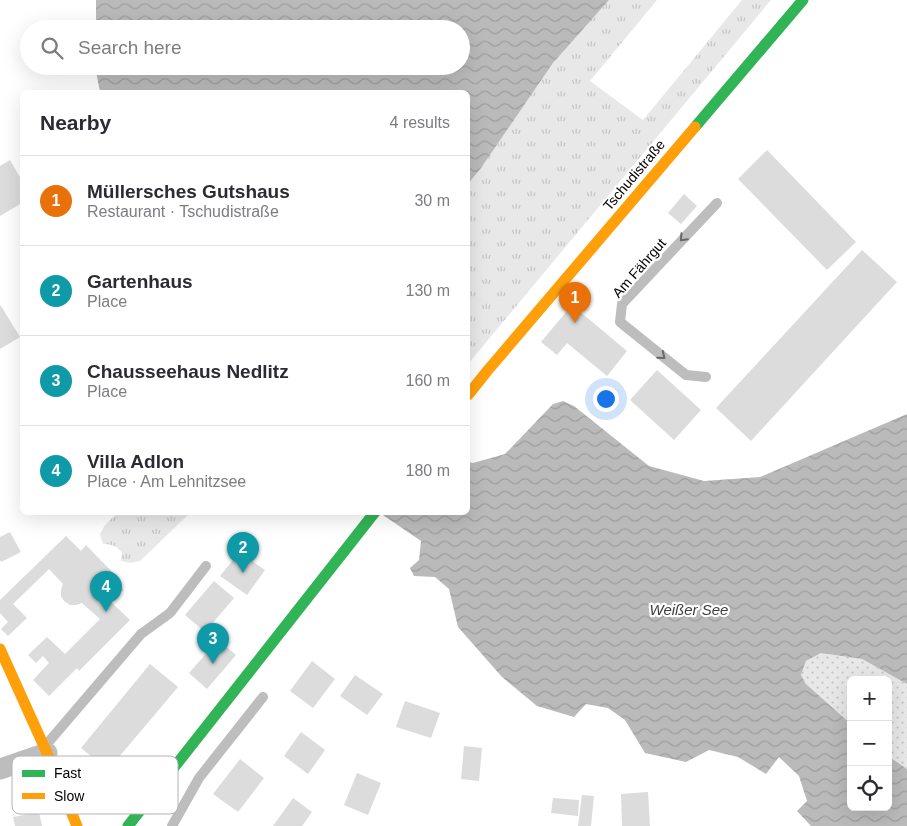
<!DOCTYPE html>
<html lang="en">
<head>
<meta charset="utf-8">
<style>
	body { margin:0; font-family:Helvetica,sans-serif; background:#f2f2f3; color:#2b2b33 }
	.controls { position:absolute; right:15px; bottom:15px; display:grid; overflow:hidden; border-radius:8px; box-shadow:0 5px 20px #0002 }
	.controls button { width:45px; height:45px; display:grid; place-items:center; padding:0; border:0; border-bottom:1px solid #e1e1e2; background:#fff; color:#2b2b33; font:25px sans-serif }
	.you { position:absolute; left:605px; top:398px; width:18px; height:18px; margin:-12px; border:4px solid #fff; border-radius:50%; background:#1a73e8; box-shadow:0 0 0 8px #1a73e833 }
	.badge { display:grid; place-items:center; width:32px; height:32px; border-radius:50%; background:#2563eb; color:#fff; font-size:16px; font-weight:700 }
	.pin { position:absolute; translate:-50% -41px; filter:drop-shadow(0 1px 2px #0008) }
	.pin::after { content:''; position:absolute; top:26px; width:18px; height:15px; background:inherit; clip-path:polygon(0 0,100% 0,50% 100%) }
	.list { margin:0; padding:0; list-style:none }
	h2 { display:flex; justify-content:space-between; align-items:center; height:65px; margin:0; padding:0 20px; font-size:21px }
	h2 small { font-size:16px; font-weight:400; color:#7c7c81 }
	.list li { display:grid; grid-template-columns:32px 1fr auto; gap:15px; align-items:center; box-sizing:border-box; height:90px; padding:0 20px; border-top:1px solid #e1e1e2 }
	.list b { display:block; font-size:19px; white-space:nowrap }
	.list p { margin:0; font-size:16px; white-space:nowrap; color:#7c7c81 }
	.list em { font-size:16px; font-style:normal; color:#7c7c81 }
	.icon { flex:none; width:28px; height:28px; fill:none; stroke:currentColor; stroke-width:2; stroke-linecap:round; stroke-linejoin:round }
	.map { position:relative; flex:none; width:907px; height:826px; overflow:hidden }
	.search { position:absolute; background:#fff; box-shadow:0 5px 20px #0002; left:20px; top:20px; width:450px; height:55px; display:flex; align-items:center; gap:12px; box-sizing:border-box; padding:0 18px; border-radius:28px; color:#7c7c81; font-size:19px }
	.panel { position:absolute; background:#fff; box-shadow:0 5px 20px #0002; left:20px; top:90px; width:450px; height:425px; border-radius:8px }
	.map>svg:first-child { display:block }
	.grass { fill:url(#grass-tufts) }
	.park { fill:url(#park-dots) }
	.water { fill:url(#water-waves) }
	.building { fill:#dcdcdc }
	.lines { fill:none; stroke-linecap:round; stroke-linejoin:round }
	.lane { stroke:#bdbdbd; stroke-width:10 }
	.street { stroke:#bdbdbd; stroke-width:21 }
	.fast { stroke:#30b455; stroke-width:11 }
	.slow { stroke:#ff9f0a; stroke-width:11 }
	.oneway { stroke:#686868 }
	.labels { text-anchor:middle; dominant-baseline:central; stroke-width:4.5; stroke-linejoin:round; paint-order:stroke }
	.street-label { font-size:14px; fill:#000; stroke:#fff }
	.water-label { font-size:15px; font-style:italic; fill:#3e3e3e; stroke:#fff }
	.key { fill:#fff; stroke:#b2b2b2; stroke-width:1 }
	.key-label { font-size:14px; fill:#000 }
</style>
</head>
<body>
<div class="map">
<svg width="907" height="826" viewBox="0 0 907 826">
	<defs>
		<pattern id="grass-tufts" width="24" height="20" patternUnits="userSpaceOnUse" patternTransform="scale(1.25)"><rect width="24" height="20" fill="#e8e8e8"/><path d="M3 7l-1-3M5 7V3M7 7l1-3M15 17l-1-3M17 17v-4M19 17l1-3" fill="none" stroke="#c5c5c5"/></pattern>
		<pattern id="park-dots" width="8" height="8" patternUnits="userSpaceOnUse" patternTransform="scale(1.25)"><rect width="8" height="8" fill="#e8e8e8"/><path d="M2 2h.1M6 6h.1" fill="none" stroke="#c5c5c5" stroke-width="1.8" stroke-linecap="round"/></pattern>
		<pattern id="water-waves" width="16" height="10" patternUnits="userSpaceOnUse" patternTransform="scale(1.25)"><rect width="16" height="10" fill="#bababa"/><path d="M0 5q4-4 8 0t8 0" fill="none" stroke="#9e9e9e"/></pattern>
	</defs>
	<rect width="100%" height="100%" fill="#fff"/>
	<g class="grass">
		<polygon points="609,0 657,0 590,81 643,120 742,0 771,0 468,364 468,184 481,168 553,63"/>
		<path d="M118 512H190V513L140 561 131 563 121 561 122 553C117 546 112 544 103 544L100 534 105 525Z"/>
	</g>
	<polygon class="park" points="821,653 862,659 907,684 907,769 888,756 888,680 851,680 851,724 806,684 801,675 806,661"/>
	<g class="water">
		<polygon points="96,0 609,0 553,63 481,168 468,184 468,92 100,92 95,66 461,66 461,29 96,29"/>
		<polygon points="563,401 574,406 649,466 704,481 760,477 907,414 907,684 862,659 821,653 806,661 801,675 806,684 851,724 851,807 888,807 888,756 907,769 907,826 811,826 797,811 807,801 799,776 779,757 766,774 738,757 709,750 686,762 645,753 625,720 608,708 586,704 574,717 537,706 502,677 458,627 449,589 435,577 414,576 410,568 419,560 421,541 380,513 468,512 468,462 473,463 505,454 553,404"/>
	</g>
	<g class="building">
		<polygon points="767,150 856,242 827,270 738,179"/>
		<polygon points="10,160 22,181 22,203 0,216 0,166"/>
		<polygon points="684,194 697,206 681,224 668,213"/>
		<polygon points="862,250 897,282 751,441 716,408"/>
		<polygon points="572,305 627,351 607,376 567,343 557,355 541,342"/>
		<polygon points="0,306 1,306 20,337 0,349"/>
		<polygon points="657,370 701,410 674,440 630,400"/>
		<polygon points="10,532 21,552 1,562 0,560 0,537"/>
		<polygon points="66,536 81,551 86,545 119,579 115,582 123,590 111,602 130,620 79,671 77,668 49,696 33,680 49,663 43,656 36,663 28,655 47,637 65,654 100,619 82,603 76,605 70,605 64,601 61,596 61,590 63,584 49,569 13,604 27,618 8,636 1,629 8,622 0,613 0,600"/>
		<polygon points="239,549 245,553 246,557 265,570 247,595 220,576 233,560 232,555 233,553 235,551"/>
		<polygon points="214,581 234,598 205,632 185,615"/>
		<polygon points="218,640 236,655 207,689 189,673"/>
		<polygon points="312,661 335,679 313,708 290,691"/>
		<polygon points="150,664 178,687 108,770 81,748"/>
		<polygon points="355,675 383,694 367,715 340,696"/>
		<polygon points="405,701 440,713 431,738 396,727"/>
		<polygon points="301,732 325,750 308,774 284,756"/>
		<polygon points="464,746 482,748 479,781 461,779"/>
		<polygon points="240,759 264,778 238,812 213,794"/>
		<polygon points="357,773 381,783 368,815 344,805"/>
		<polygon points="648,792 650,826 622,826 621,794"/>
		<polygon points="582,795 594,796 591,826 578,826"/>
		<polygon points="293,798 312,812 302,826 273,826"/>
		<polygon points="553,798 579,800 578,816 551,813"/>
		<polygon points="39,812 42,826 15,826 13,817"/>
	</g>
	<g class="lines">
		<g class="lane">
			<polyline points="706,377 686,375 620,322 622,304 717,203"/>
			<polyline points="46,745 141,634 170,613 206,566"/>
			<polyline points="172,826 199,778 263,697"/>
		</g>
		<polyline class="street" points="0,769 47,753"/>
		<g class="fast">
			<polyline points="695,127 803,0"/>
			<polyline points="128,826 375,512"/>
		</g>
		<g class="slow">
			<polyline points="468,395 488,370 695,127"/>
			<polyline points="0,649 47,753 77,826"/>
		</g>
	</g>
	<defs><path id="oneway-chevron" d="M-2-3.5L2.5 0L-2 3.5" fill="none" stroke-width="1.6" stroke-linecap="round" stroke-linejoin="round" transform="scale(1.25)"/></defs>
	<g class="oneway">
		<use href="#oneway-chevron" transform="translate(683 238) rotate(133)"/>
		<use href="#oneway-chevron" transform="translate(662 356) rotate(39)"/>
	</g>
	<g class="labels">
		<g class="street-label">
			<text transform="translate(634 175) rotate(-50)">Tschudistraße</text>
			<text transform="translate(639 268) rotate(-49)">Am Fährgut</text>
		</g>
		<g class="water-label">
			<text x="689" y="609">Weißer See</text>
		</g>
	</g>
	<rect x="12" y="756" width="166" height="58" rx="8" class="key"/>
	<rect x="22" y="770" width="23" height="7" fill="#30b455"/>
	<rect x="22" y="793" width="23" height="6" fill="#ff9f0a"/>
	<g class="key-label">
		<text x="54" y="778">Fast</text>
		<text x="54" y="801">Slow</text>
	</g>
</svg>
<div class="controls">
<button>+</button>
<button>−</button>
<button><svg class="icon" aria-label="locate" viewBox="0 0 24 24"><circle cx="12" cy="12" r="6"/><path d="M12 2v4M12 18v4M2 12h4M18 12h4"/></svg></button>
</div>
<div class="you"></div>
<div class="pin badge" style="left:575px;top:323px;background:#e8710a">1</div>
<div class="pin badge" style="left:243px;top:573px;background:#0f9aa8">2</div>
<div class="pin badge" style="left:213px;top:664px;background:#0f9aa8">3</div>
<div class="pin badge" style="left:106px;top:612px;background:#0f9aa8">4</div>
<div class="search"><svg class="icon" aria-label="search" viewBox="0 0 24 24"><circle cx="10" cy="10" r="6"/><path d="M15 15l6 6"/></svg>Search here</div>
<section class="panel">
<h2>Nearby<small>4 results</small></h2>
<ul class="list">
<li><span class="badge" style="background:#e8710a">1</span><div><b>Müllersches Gutshaus</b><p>Restaurant · Tschudistraße</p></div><em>30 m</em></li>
<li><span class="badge" style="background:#0f9aa8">2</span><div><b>Gartenhaus</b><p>Place</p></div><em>130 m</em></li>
<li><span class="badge" style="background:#0f9aa8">3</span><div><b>Chausseehaus Nedlitz</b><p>Place</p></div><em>160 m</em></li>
<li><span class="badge" style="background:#0f9aa8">4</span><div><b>Villa Adlon</b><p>Place · Am Lehnitzsee</p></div><em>180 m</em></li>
</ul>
</section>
</div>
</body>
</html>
